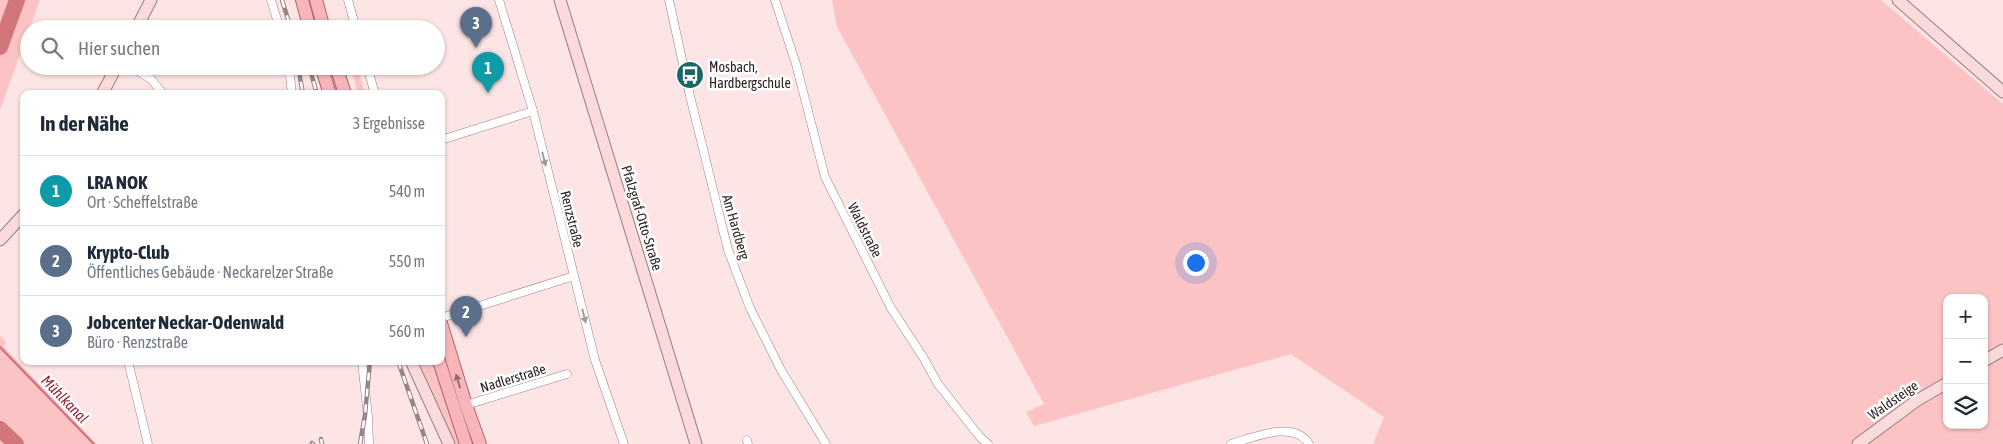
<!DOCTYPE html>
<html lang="de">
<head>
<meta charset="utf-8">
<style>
	body { margin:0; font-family:"Asap Condensed",sans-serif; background:#f2f2f3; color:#1f2937 }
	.controls { position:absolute; right:15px; bottom:15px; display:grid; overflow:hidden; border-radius:10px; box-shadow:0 1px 4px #0004 }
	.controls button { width:45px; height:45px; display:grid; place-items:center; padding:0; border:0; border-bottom:1px solid #e0e1e3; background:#fff; color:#1f2937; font:25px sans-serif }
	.you { position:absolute; left:1195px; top:262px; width:18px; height:18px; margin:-12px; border:4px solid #fff; border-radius:50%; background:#1a73e8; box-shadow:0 0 0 8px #1a73e833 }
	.badge { display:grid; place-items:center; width:32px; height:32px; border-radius:50%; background:#db2777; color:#fff; font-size:16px; font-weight:700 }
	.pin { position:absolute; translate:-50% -41px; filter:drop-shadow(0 1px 2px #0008) }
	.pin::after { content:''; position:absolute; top:26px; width:18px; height:15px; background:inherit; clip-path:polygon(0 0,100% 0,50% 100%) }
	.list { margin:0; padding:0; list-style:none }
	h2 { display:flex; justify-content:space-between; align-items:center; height:65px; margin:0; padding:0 20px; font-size:21px }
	h2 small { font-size:16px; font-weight:400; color:#747a83 }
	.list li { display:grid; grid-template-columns:32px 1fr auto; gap:15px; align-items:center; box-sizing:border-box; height:70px; padding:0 20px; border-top:1px solid #e0e1e3 }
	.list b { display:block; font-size:19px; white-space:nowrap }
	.list p { margin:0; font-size:16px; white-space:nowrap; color:#747a83 }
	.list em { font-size:16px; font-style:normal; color:#747a83 }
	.icon { flex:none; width:28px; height:28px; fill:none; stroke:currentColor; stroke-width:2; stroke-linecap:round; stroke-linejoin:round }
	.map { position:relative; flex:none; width:2003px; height:444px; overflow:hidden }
	.search { position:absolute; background:#fff; box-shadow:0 1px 4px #0004; left:20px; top:20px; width:425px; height:55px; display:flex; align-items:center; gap:12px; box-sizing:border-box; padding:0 18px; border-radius:28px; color:#747a83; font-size:19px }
	.panel { position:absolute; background:#fff; box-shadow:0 1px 4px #0004; left:20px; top:90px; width:425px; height:275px; border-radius:10px }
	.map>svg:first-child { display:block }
	.green { fill:#fcc3c5; fill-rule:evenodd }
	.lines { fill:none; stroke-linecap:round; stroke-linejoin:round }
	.stream { stroke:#d2767c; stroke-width:2.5 }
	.river { stroke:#d2767c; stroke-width:16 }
	.street-casing { stroke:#978081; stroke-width:9 }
	.secondary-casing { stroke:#978081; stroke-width:13 }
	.primary-casing { stroke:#ae6368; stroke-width:14 }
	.street { stroke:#fff; stroke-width:8 }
	.secondary { stroke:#fbdadc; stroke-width:11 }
	.primary { stroke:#f8b6ba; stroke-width:12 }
	.rail-casing { stroke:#978586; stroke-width:4.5 }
	.rail { stroke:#fff; stroke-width:2.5; stroke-dasharray:8; stroke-linecap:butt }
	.oneway { fill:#a09c9c }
	.oneway2 { fill:#926c6f }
	.labels { text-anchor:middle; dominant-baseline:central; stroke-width:5; stroke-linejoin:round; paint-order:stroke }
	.poi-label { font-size:14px; fill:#2d2324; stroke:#fff; text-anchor:start }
	.street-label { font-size:14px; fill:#2d2324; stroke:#fff }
	.water-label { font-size:15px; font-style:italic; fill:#8e2033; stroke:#fff }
</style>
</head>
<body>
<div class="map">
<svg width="2003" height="444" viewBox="0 0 2003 444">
	<rect width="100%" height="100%" fill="#fee5e5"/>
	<g class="green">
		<polygon points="0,0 40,0 0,110"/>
		<path d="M832 0H1881L2003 104V444H1373L1384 417 1291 354 1034 426 1026 412 1044 404 837 27ZM1947 298H1984V425H1947Z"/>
		<polygon points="349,66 357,66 365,94 359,94"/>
		<polygon points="0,336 6,342 4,347 96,444 0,444"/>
		<polygon points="417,361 434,361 460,444 456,444"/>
	</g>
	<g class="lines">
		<polyline class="stream" points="0,347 94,444"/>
		<g class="river">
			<polyline points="0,47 17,0"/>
			<polyline points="0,429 16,444"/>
		</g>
		<g class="street-casing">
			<g id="street">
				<polyline points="271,0 280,29"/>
				<polyline points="348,0 356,29"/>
				<polyline points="499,0 533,111 595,360 624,444"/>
				<polyline points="669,0 690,96 728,250 750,308 781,370 826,444"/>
				<polyline points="775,0 796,64 825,177 891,308 923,357 938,384 980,437 988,444"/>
				<polyline points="130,66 151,79 163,94"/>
				<polyline points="289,66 292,94"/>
				<polyline points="367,66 375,94"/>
				<polyline points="441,140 533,111"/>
				<polyline points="441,318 574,276"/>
				<polyline points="128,361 148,444"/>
				<polyline points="362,361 368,417 369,444"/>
				<polyline points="466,405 567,374"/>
				<polyline points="747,440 748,444"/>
				<path d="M1231 444C1252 438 1294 419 1309 444"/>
			</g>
		</g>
		<g class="secondary-casing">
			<g id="secondary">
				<polyline points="560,0 696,444"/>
				<polyline points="1898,0 2003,92"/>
				<polyline points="136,29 151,0"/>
				<polyline points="102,94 117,66"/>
				<polyline points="0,240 24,214"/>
				<polyline points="411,361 449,444"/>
				<polyline points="1984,361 2003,350"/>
				<polyline points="1858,444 1916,401 1947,383"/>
			</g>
		</g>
		<g class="primary-casing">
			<g id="primary">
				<polyline points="302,0 310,29"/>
				<polyline points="316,0 324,29"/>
				<polyline points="321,66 330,94"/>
				<polyline points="336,66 345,94"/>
				<polyline points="441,323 466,405 480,444"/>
				<polyline points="439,361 466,444"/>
			</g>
		</g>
		<use href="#street" class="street"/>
		<use href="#secondary" class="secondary"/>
		<use href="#primary" class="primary"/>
		<g class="rail-casing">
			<g id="rail">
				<polyline points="282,0 291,29"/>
				<polyline points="298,66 303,94"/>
				<polyline points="309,66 317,94"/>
				<polyline points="398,361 427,444"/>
				<polyline points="321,439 322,444"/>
				<polyline points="312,443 313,444"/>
				<polyline points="360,444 365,415 370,361"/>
			</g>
		</g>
		<use href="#rail" class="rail"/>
	</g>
	<defs><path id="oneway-solid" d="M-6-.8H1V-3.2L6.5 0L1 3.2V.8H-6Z" transform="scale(1.25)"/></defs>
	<g class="oneway">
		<use href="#oneway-solid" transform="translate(544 159) rotate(76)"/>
		<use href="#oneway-solid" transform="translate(584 316) rotate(76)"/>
	</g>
	<use class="oneway2" href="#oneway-solid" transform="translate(458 381) rotate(-107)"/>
	<defs>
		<g id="bus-disc" transform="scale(1.4375)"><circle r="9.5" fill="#186667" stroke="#fff"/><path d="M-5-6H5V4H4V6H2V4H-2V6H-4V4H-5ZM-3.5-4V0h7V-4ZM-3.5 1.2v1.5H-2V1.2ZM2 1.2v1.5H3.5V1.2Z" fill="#fff"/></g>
	</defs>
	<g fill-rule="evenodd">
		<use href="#bus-disc" x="690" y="75"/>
	</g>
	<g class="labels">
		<g class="poi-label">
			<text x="709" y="67">Mosbach,<tspan x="709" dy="16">Hardbergschule</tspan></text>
		</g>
		<g class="street-label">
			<text transform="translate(642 218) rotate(73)">Pfalzgraf-Otto-Straße</text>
			<text transform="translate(572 219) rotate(76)">Renzstraße</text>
			<text transform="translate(736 227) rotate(74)">Am Hardberg</text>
			<text transform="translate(865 230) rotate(63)">Waldstraße</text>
			<text transform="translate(513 378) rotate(-17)">Nadlerstraße</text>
			<text transform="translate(1893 400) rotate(-35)">Waldsteige</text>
		</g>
		<g class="water-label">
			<text transform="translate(65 399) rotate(46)">Mühlkanal</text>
		</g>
	</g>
</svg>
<div class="controls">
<button>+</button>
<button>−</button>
<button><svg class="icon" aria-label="layers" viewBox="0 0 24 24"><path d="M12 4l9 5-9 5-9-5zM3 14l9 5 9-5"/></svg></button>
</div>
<div class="you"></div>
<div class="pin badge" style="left:488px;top:93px;background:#0f9aa8">1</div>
<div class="pin badge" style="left:466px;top:337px;background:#5c6f8a">2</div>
<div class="pin badge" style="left:476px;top:48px;background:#5c6f8a">3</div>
<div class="search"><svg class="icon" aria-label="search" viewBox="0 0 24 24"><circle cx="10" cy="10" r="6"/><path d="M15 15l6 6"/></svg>Hier suchen</div>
<section class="panel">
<h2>In der Nähe<small>3 Ergebnisse</small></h2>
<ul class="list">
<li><span class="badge" style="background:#0f9aa8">1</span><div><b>LRA NOK</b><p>Ort · Scheffelstraße</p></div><em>540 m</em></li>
<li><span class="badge" style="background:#5c6f8a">2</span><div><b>Krypto-Club</b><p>Öffentliches Gebäude · Neckarelzer Straße</p></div><em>550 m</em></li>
<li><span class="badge" style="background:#5c6f8a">3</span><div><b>Jobcenter Neckar-Odenwald</b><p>Büro · Renzstraße</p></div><em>560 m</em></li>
</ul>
</section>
</div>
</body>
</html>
